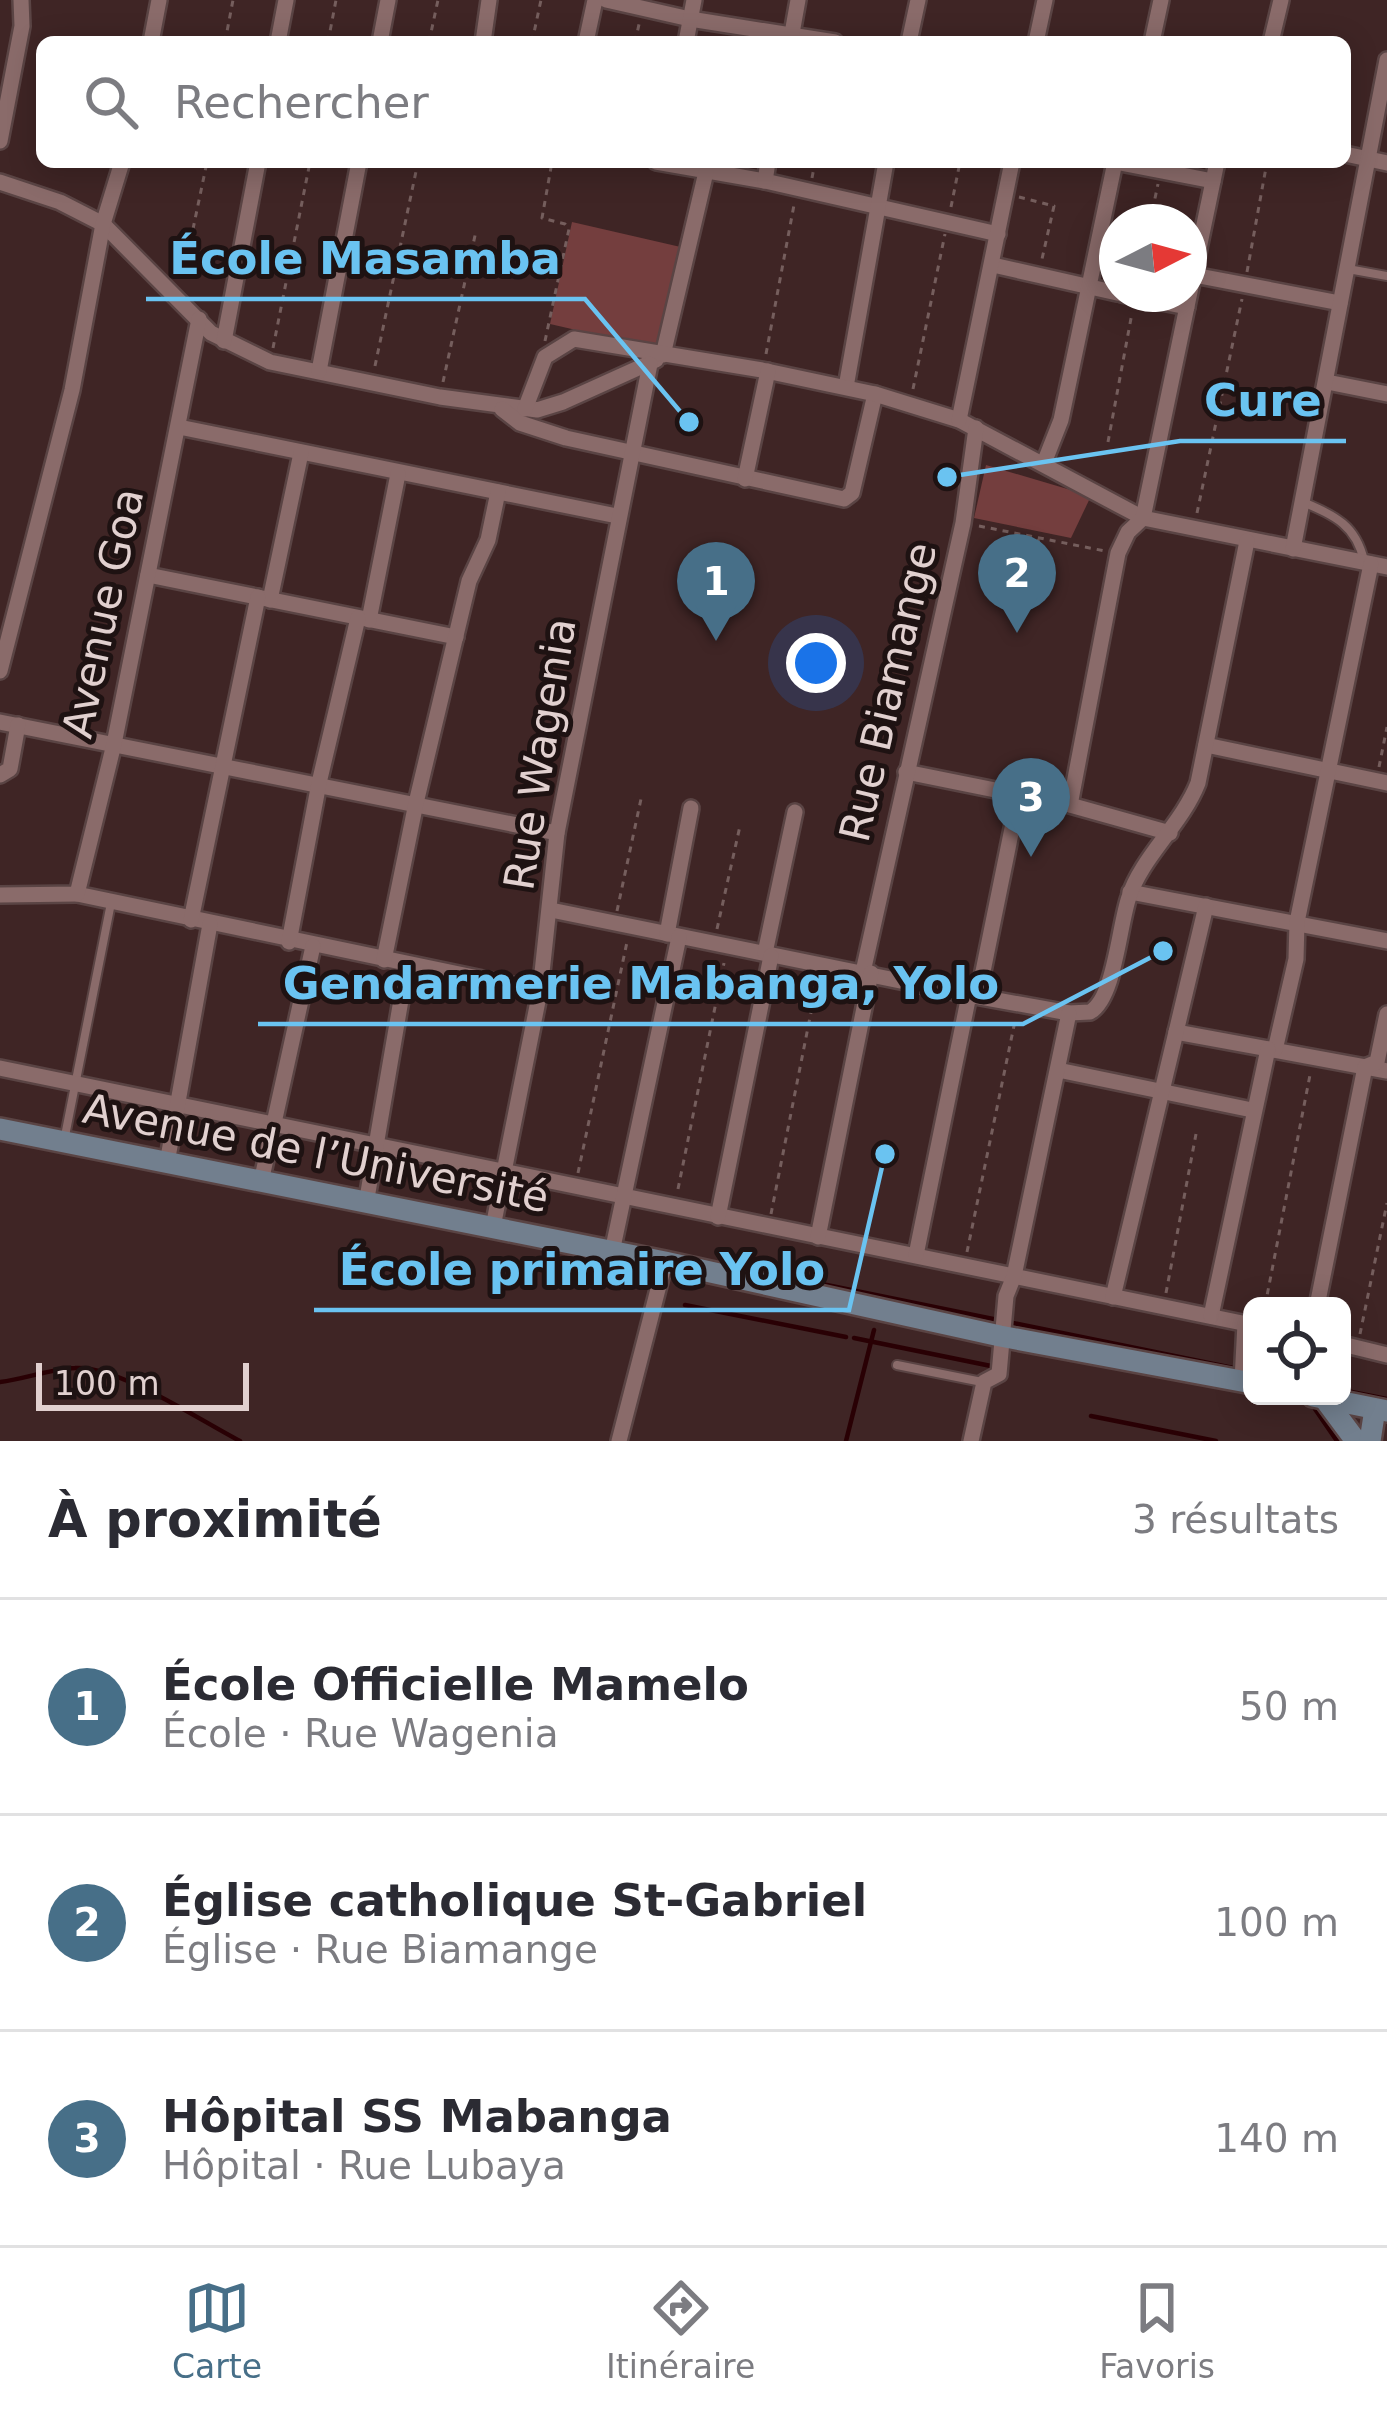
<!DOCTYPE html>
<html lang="fr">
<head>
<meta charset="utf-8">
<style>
	body { margin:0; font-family:"DejaVu Sans",sans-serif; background:#f7f7f7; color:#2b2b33 }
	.controls { position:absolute; right:36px; bottom:36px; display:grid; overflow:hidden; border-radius:18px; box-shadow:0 6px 30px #0003 }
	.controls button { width:108px; height:108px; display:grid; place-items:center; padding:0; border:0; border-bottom:3px solid #e1e1e2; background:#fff; color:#2b2b33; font:60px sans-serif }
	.compass { position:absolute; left:1099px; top:204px; width:108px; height:108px; border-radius:50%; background:#fff; box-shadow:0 6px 30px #0003; rotate:84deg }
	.scale { position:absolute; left:36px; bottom:30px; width:213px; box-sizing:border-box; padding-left:12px; border:6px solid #e1d0cf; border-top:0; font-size:33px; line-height:42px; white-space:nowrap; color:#e1d0cf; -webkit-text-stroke:9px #1e1212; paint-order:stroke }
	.you { position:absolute; left:816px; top:663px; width:42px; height:42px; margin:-30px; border:9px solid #fff; border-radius:50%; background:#1a73e8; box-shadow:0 0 0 18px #1a73e833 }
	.badge { display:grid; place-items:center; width:78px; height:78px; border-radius:50%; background:#476f88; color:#fff; font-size:39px; font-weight:700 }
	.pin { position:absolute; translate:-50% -99px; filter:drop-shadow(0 3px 6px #0008) }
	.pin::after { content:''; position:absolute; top:63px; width:42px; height:36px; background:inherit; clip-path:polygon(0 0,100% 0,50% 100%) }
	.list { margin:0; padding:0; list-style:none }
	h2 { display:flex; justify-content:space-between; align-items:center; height:156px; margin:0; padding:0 48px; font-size:51px }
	h2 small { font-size:39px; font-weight:400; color:#7c7c81 }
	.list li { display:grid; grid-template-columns:78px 1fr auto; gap:36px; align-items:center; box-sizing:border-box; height:216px; padding:0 48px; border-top:3px solid #e1e1e2 }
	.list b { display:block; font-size:45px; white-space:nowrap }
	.list p { margin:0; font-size:39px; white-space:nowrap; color:#7c7c81 }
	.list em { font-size:39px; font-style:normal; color:#7c7c81 }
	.icon { flex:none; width:66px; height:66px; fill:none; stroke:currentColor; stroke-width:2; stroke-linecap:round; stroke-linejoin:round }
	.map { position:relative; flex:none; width:1387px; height:1441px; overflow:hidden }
	.search { position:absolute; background:#fff; box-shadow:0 6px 30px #0003; left:36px; right:36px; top:36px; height:132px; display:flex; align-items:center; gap:30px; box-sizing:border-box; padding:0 42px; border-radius:18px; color:#7c7c81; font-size:45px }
	.sheet { height:804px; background:#fff }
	nav { display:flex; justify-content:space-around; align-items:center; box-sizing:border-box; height:168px; border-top:3px solid #e1e1e2; background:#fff; font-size:33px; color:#7c7c81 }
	nav a { display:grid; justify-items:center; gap:6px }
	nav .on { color:#476f88 }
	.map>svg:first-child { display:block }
	.green { fill:#743e3e }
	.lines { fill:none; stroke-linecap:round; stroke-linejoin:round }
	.stream { stroke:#290004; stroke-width:4.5 }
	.lane-casing { stroke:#5a4444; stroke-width:12 }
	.street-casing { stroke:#5a4444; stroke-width:20 }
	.secondary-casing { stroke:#5a4444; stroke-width:26 }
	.path { stroke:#755e5d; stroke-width:3; stroke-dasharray:6 6; stroke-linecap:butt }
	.lane { stroke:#8a6b6a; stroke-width:8 }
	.street { stroke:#8a6b6a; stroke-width:15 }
	.secondary { stroke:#727f8e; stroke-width:21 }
	.labels { text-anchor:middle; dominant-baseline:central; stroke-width:10; stroke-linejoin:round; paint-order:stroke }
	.street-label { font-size:42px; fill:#e1d0cf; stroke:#1e1212 }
	.leader { fill:none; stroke:#6ac3f1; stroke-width:4.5 }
	.callout-dot { fill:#6ac3f1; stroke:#1e1212; stroke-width:4.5 }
	.callout-label { font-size:45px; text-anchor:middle; font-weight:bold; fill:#6ac3f1; stroke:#1e1212; stroke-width:10; stroke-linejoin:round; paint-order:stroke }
</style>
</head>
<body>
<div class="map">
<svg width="1387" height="1441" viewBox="0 0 1387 1441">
	<rect width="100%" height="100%" fill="#3f2525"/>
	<g class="green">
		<polygon points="572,222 685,248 663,350 550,324"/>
		<polygon points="986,465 1091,496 1071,538 974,518"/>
	</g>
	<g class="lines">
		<g class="stream">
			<polyline points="729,1265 998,1320"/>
			<polyline points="685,1305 846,1337"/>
			<polyline points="1008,1322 1238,1369"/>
			<polyline points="854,1338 991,1366"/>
			<path d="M0 1382C25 1379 50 1369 75 1368 118 1365 199 1420 240 1441"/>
			<polyline points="1342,1390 1387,1399"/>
			<polyline points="1315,1409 1337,1441"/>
			<polyline points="1091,1416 1216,1441"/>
			<polyline points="846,1441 874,1330"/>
		</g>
		<g class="lane-casing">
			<g id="lane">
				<polyline points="1348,269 1387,276"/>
				<path d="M1303 502C1335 516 1356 525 1364 561"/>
				<polyline points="64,1141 111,903"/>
				<polyline points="897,1365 982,1382"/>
			</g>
		</g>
		<g class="street-casing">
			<g id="street">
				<polyline points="606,0 690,19 835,42"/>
				<polyline points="791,39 798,0"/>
				<polyline points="151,42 159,0"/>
				<polyline points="278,42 286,0"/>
				<polyline points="380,42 388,0"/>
				<polyline points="483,42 489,0"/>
				<polyline points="586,42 595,0"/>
				<polyline points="686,42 694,0"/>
				<polyline points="909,42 918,0"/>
				<polyline points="1036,42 1045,0"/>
				<polyline points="1152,42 1161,0"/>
				<polyline points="1271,42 1281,0"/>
				<polyline points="0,141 22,26 21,0"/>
				<polyline points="1345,154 1387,163"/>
				<polyline points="656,162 765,181 998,234"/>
				<polyline points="1115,162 1213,181"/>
				<polyline points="765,181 768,162"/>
				<polyline points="0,182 60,202 103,224 211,333 270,362 440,397 537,410 563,402 656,360"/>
				<polyline points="993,265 1117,293"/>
				<polyline points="1194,275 1340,303"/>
				<polyline points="1121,294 1187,307"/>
				<polyline points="224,341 258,162"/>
				<polyline points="663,355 706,172"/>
				<polyline points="319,371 359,162"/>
				<polyline points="1327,382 1387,394"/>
				<polyline points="846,387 886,162"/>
				<polyline points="502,409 520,423 566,438 844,499 852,493 875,394"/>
				<polyline points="525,409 545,357 574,339 762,370 875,394 959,420 1143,518 1387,567"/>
				<polyline points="959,420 1012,162"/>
				<polyline points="179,427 617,516"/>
				<polyline points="1044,463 1061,420 1115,162"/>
				<polyline points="745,479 768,371"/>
				<polyline points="1293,549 1387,60"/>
				<polyline points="148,575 456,637"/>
				<polyline points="270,600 301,453"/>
				<polyline points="369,620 398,474"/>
				<polyline points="0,671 72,390 103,224 122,162"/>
				<polyline points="0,722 557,833"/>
				<polyline points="1206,745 1387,783"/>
				<polyline points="906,772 1070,805 1170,833"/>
				<polyline points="0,775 10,769 18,725"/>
				<polyline points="1070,805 1118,553 1128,532 1143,518 1217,162"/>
				<polyline points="1130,892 1387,941"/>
				<polyline points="77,894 540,991"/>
				<polyline points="0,895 77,894 114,744 199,319"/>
				<path d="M551 910 969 995 1069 1013 1090 1012C1115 998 1119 925 1129 897 1141 858 1182 824 1198 783L1247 541"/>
				<polyline points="191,920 258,597"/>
				<polyline points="667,934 691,808"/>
				<polyline points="289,942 319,783 358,618"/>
				<polyline points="765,953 795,812"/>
				<polyline points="384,960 416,803 469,581 488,540 498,492"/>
				<polyline points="863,972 963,523 976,428"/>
				<polyline points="978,996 1019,794"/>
				<polyline points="1176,1032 1387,1071"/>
				<polyline points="1275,1050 1296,959 1297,922 1371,564"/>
				<polyline points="0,1068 1252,1325"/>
				<polyline points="1058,1070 1252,1110"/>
				<polyline points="167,1163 210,924"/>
				<polyline points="261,1182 313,946"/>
				<polyline points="366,1204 407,965"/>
				<polyline points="718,1217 771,956"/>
				<polyline points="493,1227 540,991 557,833 650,364"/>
				<polyline points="818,1237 871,973"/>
				<polyline points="612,1252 679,937"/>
				<polyline points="916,1255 969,995"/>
				<polyline points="1113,1297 1206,906"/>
				<polyline points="1317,1306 1365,1067 1377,1062 1387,1014"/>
				<polyline points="1211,1316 1268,1049"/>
				<polyline points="1342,1344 1387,1355"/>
				<polyline points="1242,1381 1245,1324"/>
				<polyline points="619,1441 665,1262"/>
				<polyline points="971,1441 984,1382 999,1374 1006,1296 1014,1276 1069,1013"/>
			</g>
		</g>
		<g class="secondary-casing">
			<g id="secondary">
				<polyline points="0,1129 665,1262 1000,1336 1252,1383"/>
				<polyline points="1313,1396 1387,1411"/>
				<polyline points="1324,1398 1356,1441"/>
				<polyline points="1370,1441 1375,1409"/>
			</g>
		</g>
		<g class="path">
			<polyline points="225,42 233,0"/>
			<polyline points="328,42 336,0"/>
			<polyline points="429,42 438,0"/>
			<polyline points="532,42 541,0"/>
			<polyline points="635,42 640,20"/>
			<polyline points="812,178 815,162"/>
			<polyline points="1019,197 1054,206 1042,259"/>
			<polyline points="951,207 960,162"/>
			<polyline points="1150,222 1158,184"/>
			<polyline points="193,229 207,162"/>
			<polyline points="1247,272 1267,162"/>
			<polyline points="545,341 569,229 565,224 542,218 552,162"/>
			<polyline points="273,348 310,162"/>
			<polyline points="766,354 794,205"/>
			<polyline points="375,366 418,162"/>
			<polyline points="443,382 476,231"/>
			<polyline points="913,389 945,234"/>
			<polyline points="1108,442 1132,313"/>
			<polyline points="1197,513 1242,299"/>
			<polyline points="979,526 1105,551"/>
			<polyline points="1038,539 1043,585"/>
			<polyline points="1016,578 1036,549"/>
			<polyline points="1379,767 1387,727"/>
			<polyline points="617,911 641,799"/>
			<polyline points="717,929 740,826"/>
			<polyline points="578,1173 627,942"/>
			<polyline points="678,1189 724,963"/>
			<polyline points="771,1214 817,982"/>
			<polyline points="967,1252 1015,1021"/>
			<polyline points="1166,1293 1196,1134"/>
			<polyline points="1265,1306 1310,1075"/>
			<polyline points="1360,1334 1387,1203"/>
		</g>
		<use href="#lane" class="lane"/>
		<use href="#street" class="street"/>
		<use href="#secondary" class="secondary"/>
	</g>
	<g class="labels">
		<g class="street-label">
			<text transform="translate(103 613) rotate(-78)">Avenue Goa</text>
			<text transform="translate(888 692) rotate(-77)">Rue Biamange</text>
			<text transform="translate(540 754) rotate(-81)">Rue Wagenia</text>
			<text transform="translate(316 1153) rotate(11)">Avenue de l’Université</text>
		</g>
	</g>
	<path class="leader" d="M689 422L585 299H146M947 477L1180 441H1346M1163 951L1023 1024H258M885 1154L849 1310H314"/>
	<g class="callout-dot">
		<circle cx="689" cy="422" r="12"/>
		<circle cx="947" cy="477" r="12"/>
		<circle cx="1163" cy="951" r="12"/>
		<circle cx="885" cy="1154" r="12"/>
	</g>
	<g class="callout-label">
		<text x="365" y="274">École Masamba</text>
		<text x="1263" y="416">Cure</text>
		<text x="641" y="999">Gendarmerie Mabanga, Yolo</text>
		<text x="582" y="1285">École primaire Yolo</text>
	</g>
</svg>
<div class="controls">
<button><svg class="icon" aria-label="locate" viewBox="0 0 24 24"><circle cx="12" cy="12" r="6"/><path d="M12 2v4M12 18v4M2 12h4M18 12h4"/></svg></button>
</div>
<svg class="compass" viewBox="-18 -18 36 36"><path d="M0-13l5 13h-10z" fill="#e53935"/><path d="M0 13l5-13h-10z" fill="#7c7c81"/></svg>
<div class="scale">100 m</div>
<div class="you"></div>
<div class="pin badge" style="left:716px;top:641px">1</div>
<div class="pin badge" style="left:1017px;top:633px">2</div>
<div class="pin badge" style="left:1031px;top:857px">3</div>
<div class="search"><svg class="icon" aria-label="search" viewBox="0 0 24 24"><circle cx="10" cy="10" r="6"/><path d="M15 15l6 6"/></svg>Rechercher</div>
</div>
<section class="sheet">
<h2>À proximité<small>3 résultats</small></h2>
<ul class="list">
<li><span class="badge">1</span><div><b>École Officielle Mamelo</b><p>École · Rue Wagenia</p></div><em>50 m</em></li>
<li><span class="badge">2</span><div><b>Église catholique St-Gabriel</b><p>Église · Rue Biamange</p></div><em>100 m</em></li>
<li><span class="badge">3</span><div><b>Hôpital SS Mabanga</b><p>Hôpital · Rue Lubaya</p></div><em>140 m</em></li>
</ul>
</section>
<nav>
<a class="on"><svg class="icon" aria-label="map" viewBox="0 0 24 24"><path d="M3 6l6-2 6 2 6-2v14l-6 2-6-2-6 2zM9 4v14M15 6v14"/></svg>Carte</a>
<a><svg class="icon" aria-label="directions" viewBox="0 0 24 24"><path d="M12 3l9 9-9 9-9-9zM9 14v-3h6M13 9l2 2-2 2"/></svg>Itinéraire</a>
<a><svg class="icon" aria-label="saved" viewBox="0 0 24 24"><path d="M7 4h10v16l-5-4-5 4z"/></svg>Favoris</a>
</nav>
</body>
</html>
